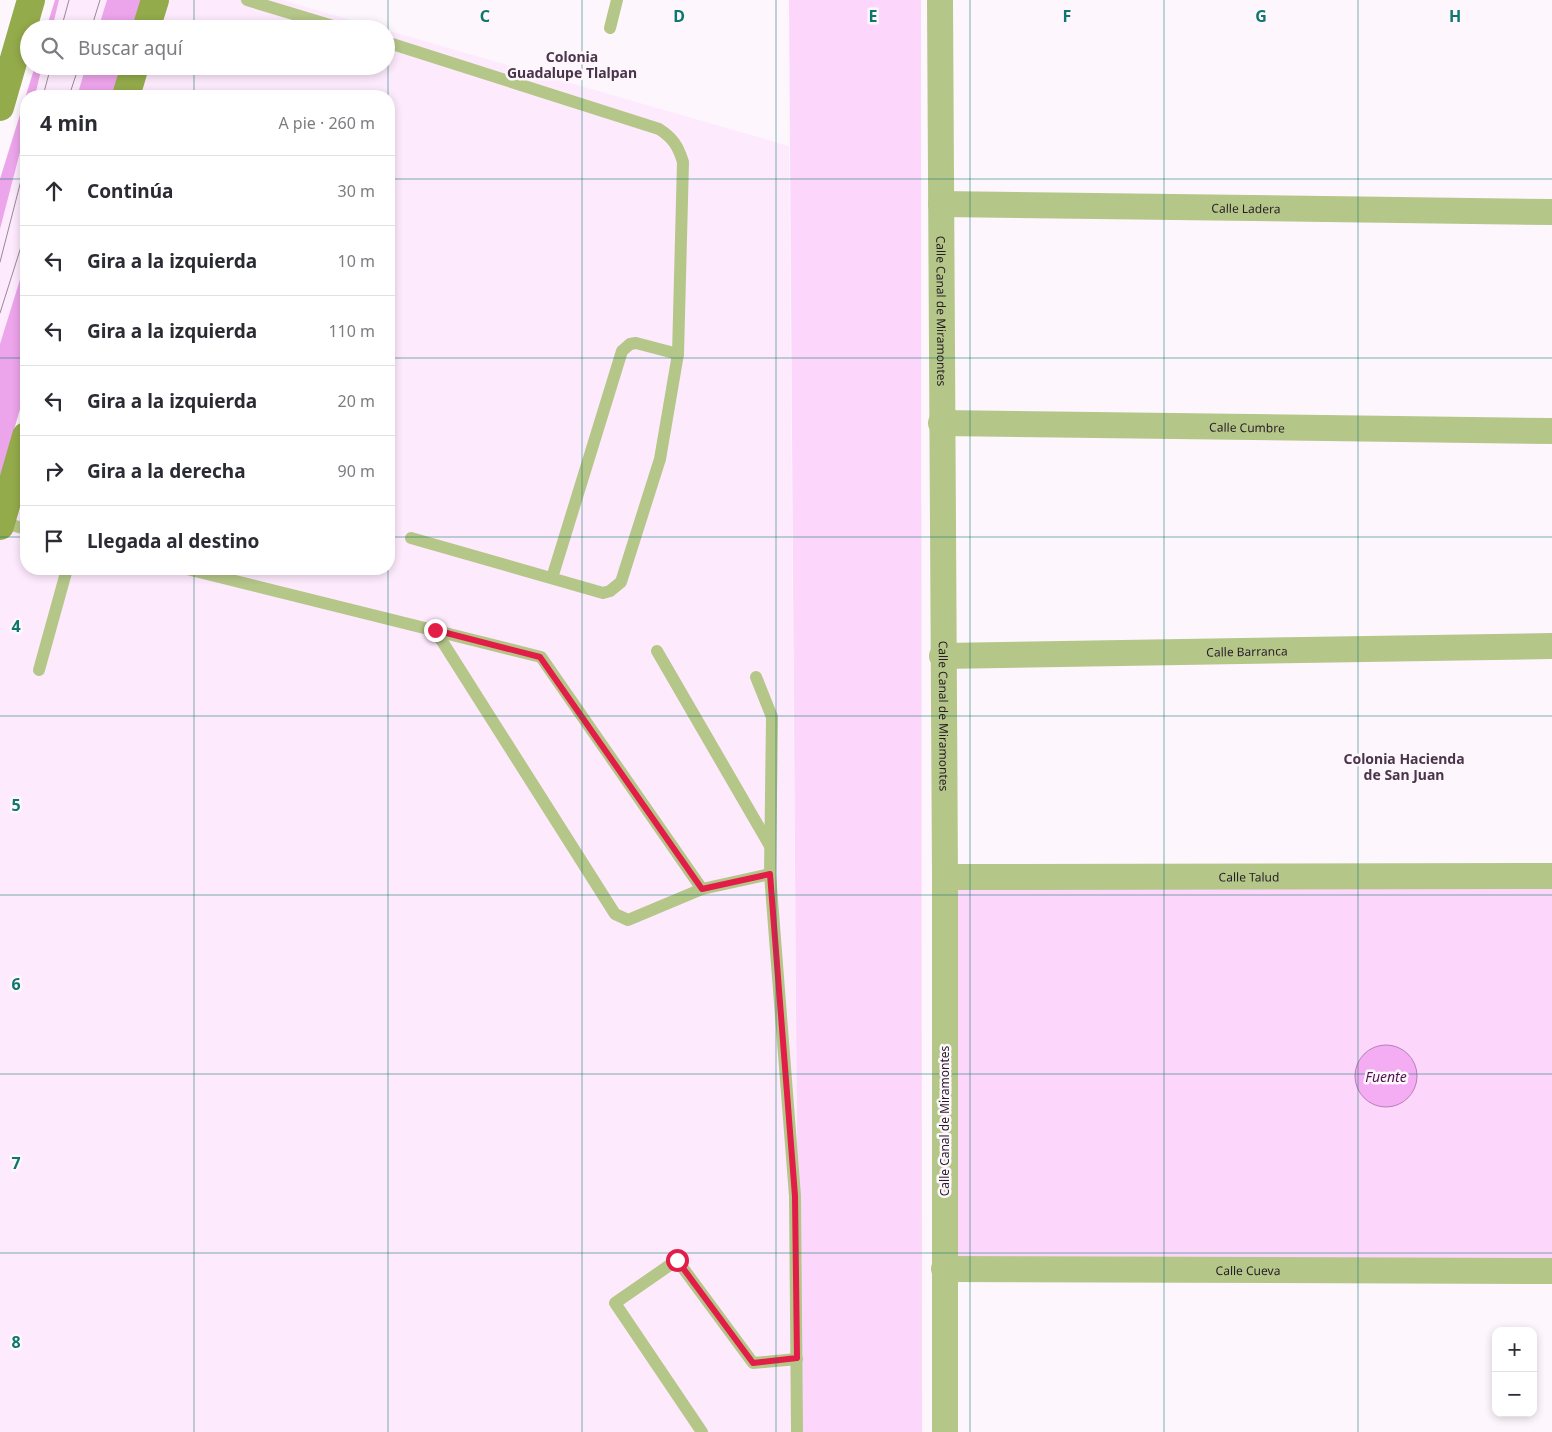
<!DOCTYPE html>
<html lang="es">
<head>
<meta charset="utf-8">
<style>
	body { margin:0; font-family:"Noto Sans",sans-serif; background:#f2f2f3; color:#2b2b33 }
	.controls { position:absolute; right:15px; bottom:15px; display:grid; overflow:hidden; border-radius:10px; box-shadow:0 2px 8px #0003 }
	.controls button { width:45px; height:45px; display:grid; place-items:center; padding:0; border:0; border-bottom:1px solid #e1e1e2; background:#fff; color:#2b2b33; font:25px sans-serif }
	.stop { position:absolute; width:15px; height:15px; margin:-11px; border:4px solid #e11d48; border-radius:50%; background:#fff }
	.stop.end { background:#e11d48; border-color:#fff; box-shadow:0 1px 5px #0008 }
	.list { margin:0; padding:0; list-style:none }
	h2 { display:flex; justify-content:space-between; align-items:center; height:65px; margin:0; padding:0 20px; font-size:21px }
	h2 small { font-size:16px; font-weight:400; color:#7c7c81 }
	.list li { display:grid; grid-template-columns:32px 1fr auto; gap:15px; align-items:center; box-sizing:border-box; height:70px; padding:0 20px; border-top:1px solid #e1e1e2 }
	.list b { display:block; font-size:19px; white-space:nowrap }
	.list em { font-size:16px; font-style:normal; color:#7c7c81 }
	.icon { flex:none; width:28px; height:28px; fill:none; stroke:currentColor; stroke-width:2; stroke-linecap:round; stroke-linejoin:round }
	.map { position:relative; flex:none; width:1552px; height:1432px; overflow:hidden }
	.search { position:absolute; background:#fff; box-shadow:0 2px 8px #0003; left:20px; top:20px; width:375px; height:55px; display:flex; align-items:center; gap:12px; box-sizing:border-box; padding:0 18px; border-radius:28px; color:#7c7c81; font-size:19px }
	.panel { position:absolute; background:#fff; box-shadow:0 2px 8px #0003; left:20px; top:90px; width:375px; height:485px; border-radius:20px }
	.map>svg:first-child { display:block }
	.built { fill:#feeafd }
	.green { fill:#fcd6fb }
	.forest { fill:#eca4ea }
	.water { fill:#f4acf3; stroke:#b681b6 }
	.lines { fill:none; stroke-linecap:round; stroke-linejoin:round }
	.service { stroke:#b5c689; stroke-width:12 }
	.minor { stroke:#b5c689; stroke-width:26 }
	.secondary { stroke:#94ab4b; stroke-width:28 }
	.tram { stroke:#948c94; stroke-width:1 }
	.route { stroke:#e11d48; stroke-width:6 }
	.grid { fill:none; stroke:#0f766e; stroke-width:1; stroke-opacity:0.55 }
	.labels { text-anchor:middle; dominant-baseline:central; stroke-width:5; stroke-linejoin:round; paint-order:stroke }
	.street-label { font-size:12px; fill:#261c26; stroke:#fdf7fd }
	.neighbourhood-label { font-size:14px; font-weight:bold; fill:#4b354b; stroke:#fdf7fd }
	.water-label { font-size:14px; font-style:italic; fill:#511252; stroke:#fdf7fd }
	.grid-label { font-size:16px; text-anchor:middle; font-weight:bold; fill:#0f766e; stroke:#fdf7fd; stroke-width:5; stroke-linejoin:round; paint-order:stroke }
</style>
</head>
<body>
<div class="map">
<svg width="1552" height="1432" viewBox="0 0 1552 1432">
	<rect width="100%" height="100%" fill="#fdf7fd"/>
	<g class="built">
		<polygon points="59,0 107,0 98,29 52,29"/>
		<polygon points="156,0 282,0 382,29 148,29"/>
		<polygon points="386,30 789,146 799,1432 0,1432 0,525 26,437 26,569 389,569 389,96 128,96 137,66 386,66"/>
		<polygon points="42,66 86,66 77,96 35,96"/>
		<polygon points="26,129 26,260 0,344 0,229"/>
	</g>
	<g class="green">
		<polygon points="789,0 921,0 922,1432 799,1432"/>
		<polygon points="956,884 1552,887 1552,1259 954,1259"/>
	</g>
	<g class="forest">
		<polygon points="55,0 59,0 52,29 46,29"/>
		<polygon points="107,0 143,0 135,29 98,29"/>
		<polygon points="35,66 42,66 35,96 26,96 26,129 0,229 0,179"/>
		<polygon points="86,66 124,66 115,96 77,96"/>
		<polygon points="26,260 26,389 0,477 0,344"/>
	</g>
	<circle class="water" cx="1386" cy="1076" r="31"/>
	<g class="lines">
		<g class="service">
			<polyline points="247,0 343,29"/>
			<polyline points="610,28 617,0"/>
			<path d="M386 42 659 129C673 138 678 146 683 162L678 354"/>
			<polyline points="1,522 26,529"/>
			<polyline points="411,538 603,593 610,591 621,582 660,459 678,354 636,343 630,344 622,351 552,578"/>
			<polyline points="187,569 541,657 702,889"/>
			<polyline points="435,630 615,914 628,920 702,889 770,874 772,717 756,677"/>
			<polyline points="657,651 770,846"/>
			<polyline points="39,670 67,569"/>
			<polyline points="770,874 795,1196 797,1432"/>
			<polyline points="702,1432 615,1303 677,1260 753,1363 797,1359"/>
		</g>
		<g class="minor">
			<path id="s1" d="M940 0 945 877V1432"/>
			<path id="s2" d="M941 204 1552 212"/>
			<path id="s3" d="M941 423 1552 431"/>
			<path id="s4" d="M942 656 1552 646"/>
			<path id="s5" d="M945 877 1552 876"/>
			<path id="s6" d="M944 1269 1552 1271"/>
		</g>
		<g class="secondary">
			<polyline points="146,29 155,0"/>
			<polyline points="126,96 135,66"/>
			<polyline points="0,107 31,0"/>
			<polyline points="0,526 26,436"/>
		</g>
		<g class="tram">
			<polyline points="61,29 69,0"/>
			<polyline points="91,29 100,0"/>
			<polyline points="43,96 51,66"/>
			<polyline points="69,96 79,66"/>
			<polyline points="0,262 26,161"/>
			<polyline points="0,313 26,231"/>
		</g>
	</g>
	<g class="lines">
		<polyline class="route" points="435,630 540,657 702,889 770,874 795,1196 797,1358 753,1363 677,1260"/>
	</g>
	<path class="grid" d="M194 0V29M388 0V96M582 0V1432M776 0V1432M970 0V1432M1164 0V1432M1358 0V1432M194 66V96M0 179H26M389 179H1552M0 358H26M389 358H1552M0 537H26M389 537H1552M194 569V1432M388 569V1432M0 716H1552M0 895H1552M0 1074H1552M0 1253H1552"/>
	<g class="labels">
		<g class="street-label">
			<text stroke="none"><textPath href="#s2" startOffset="305">Calle Ladera</textPath></text>
			<text stroke="none"><textPath href="#s1" startOffset="311">Calle Canal de Miramontes</textPath></text>
			<text stroke="none"><textPath href="#s3" startOffset="306">Calle Cumbre</textPath></text>
			<text stroke="none"><textPath href="#s4" startOffset="305">Calle Barranca</textPath></text>
			<text stroke="none"><textPath href="#s1" startOffset="716">Calle Canal de Miramontes</textPath></text>
			<text stroke="none"><textPath href="#s5" startOffset="304">Calle Talud</textPath></text>
			<text transform="translate(944 1121) rotate(-90)">Calle Canal de Miramontes</text>
			<text stroke="none"><textPath href="#s6" startOffset="304">Calle Cueva</textPath></text>
		</g>
		<g class="neighbourhood-label">
			<text x="572" y="56">Colonia<tspan x="572" dy="16">Guadalupe Tlalpan</tspan></text>
			<text x="1404" y="758">Colonia Hacienda<tspan x="1404" dy="16">de San Juan</tspan></text>
		</g>
		<g class="water-label">
			<text x="1386" y="1076">Fuente</text>
		</g>
	</g>
	<g class="grid-label">
		<text x="485" y="22">C</text>
		<text x="679" y="22">D</text>
		<text x="873" y="22">E</text>
		<text x="1067" y="22">F</text>
		<text x="1261" y="22">G</text>
		<text x="1455" y="22">H</text>
		<text x="16" y="632">4</text>
		<text x="16" y="811">5</text>
		<text x="16" y="990">6</text>
		<text x="16" y="1169">7</text>
		<text x="16" y="1348">8</text>
	</g>
</svg>
<div class="controls">
<button>+</button>
<button>−</button>
</div>
<div class="stop" style="left:677px;top:1260px"></div>
<div class="stop end" style="left:435px;top:630px"></div>
<div class="search"><svg class="icon" aria-label="search" viewBox="0 0 24 24"><circle cx="10" cy="10" r="6"/><path d="M15 15l6 6"/></svg>Buscar aquí</div>
<section class="panel">
<h2>4 min<small>A pie · 260 m</small></h2>
<ul class="list">
<li><svg class="icon" aria-label="ahead" viewBox="0 0 24 24"><path d="M12 20V5M6 11l6-6 6 6"/></svg><div><b>Continúa</b></div><em>30 m</em></li>
<li><svg class="icon" aria-label="left" viewBox="0 0 24 24"><path d="M17 20v-9H6M10 6l-5 5 5 5"/></svg><div><b>Gira a la izquierda</b></div><em>10 m</em></li>
<li><svg class="icon" aria-label="left" viewBox="0 0 24 24"><path d="M17 20v-9H6M10 6l-5 5 5 5"/></svg><div><b>Gira a la izquierda</b></div><em>110 m</em></li>
<li><svg class="icon" aria-label="left" viewBox="0 0 24 24"><path d="M17 20v-9H6M10 6l-5 5 5 5"/></svg><div><b>Gira a la izquierda</b></div><em>20 m</em></li>
<li><svg class="icon" aria-label="right" viewBox="0 0 24 24"><path d="M7 20v-9h11M14 6l5 5-5 5"/></svg><div><b>Gira a la derecha</b></div><em>90 m</em></li>
<li><svg class="icon" aria-label="arrive" viewBox="0 0 24 24"><path d="M6 21V4h12l-3 4 3 4H6"/></svg><div><b>Llegada al destino</b></div></li>
</ul>
</section>
</div>
</body>
</html>
